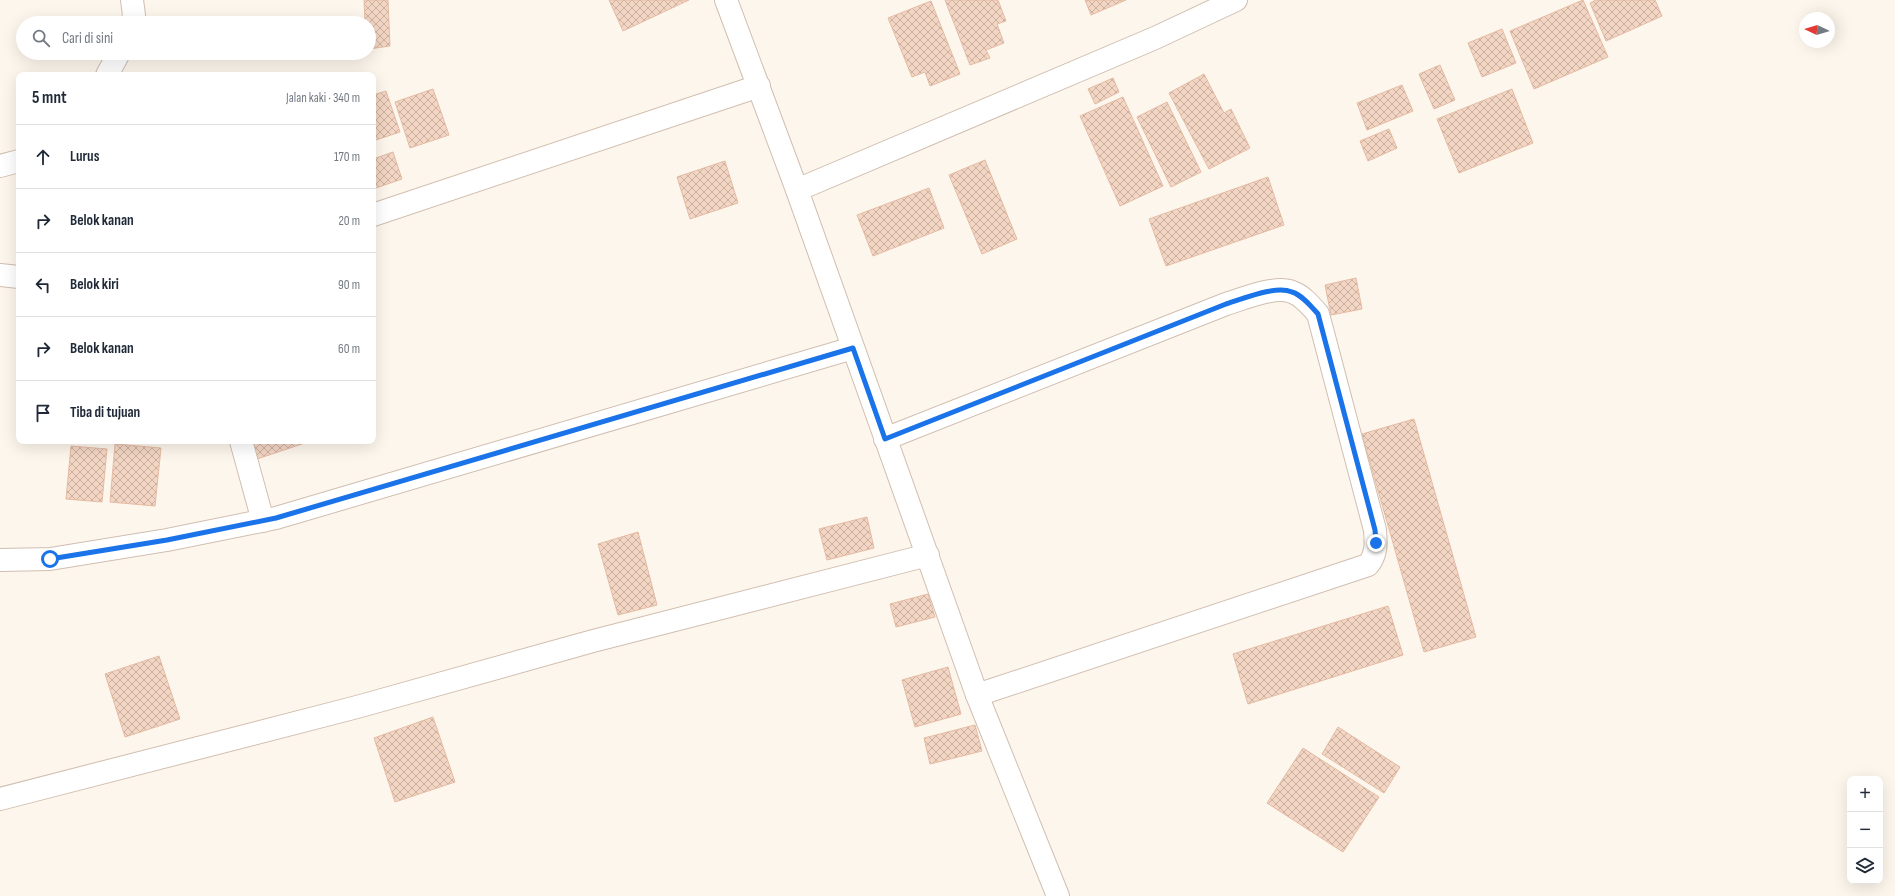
<!DOCTYPE html>
<html lang="id">
<head>
<meta charset="utf-8">
<style>
	body { margin:0; font-family:"Sofia Sans Condensed",sans-serif; background:#f6f6f7; color:#1f2937 }
	.controls { position:absolute; right:12px; bottom:12px; display:grid; overflow:hidden; border-radius:8px; box-shadow:0 4px 16px #0002 }
	.controls button { width:36px; height:36px; display:grid; place-items:center; padding:0; border:0; border-bottom:1px solid #e0e1e3; background:#fff; color:#1f2937; font:20px sans-serif }
	.compass { position:absolute; left:1799px; top:12px; width:36px; height:36px; border-radius:50%; background:#fff; box-shadow:0 4px 16px #0002; rotate:274deg }
	.stop { position:absolute; width:12px; height:12px; margin:-9px; border:3px solid #1a73e8; border-radius:50%; background:#fff }
	.stop.end { background:#1a73e8; border-color:#fff; box-shadow:0 1px 4px #0008 }
	.list { margin:0; padding:0; list-style:none }
	h2 { display:flex; justify-content:space-between; align-items:center; height:52px; margin:0; padding:0 16px; font-size:17px }
	h2 small { font-size:13px; font-weight:400; color:#747a83 }
	.list li { display:grid; grid-template-columns:26px 1fr auto; gap:12px; align-items:center; box-sizing:border-box; height:64px; padding:0 16px; border-top:1px solid #e0e1e3 }
	.list b { display:block; font-size:15px; white-space:nowrap }
	.list em { font-size:13px; font-style:normal; color:#747a83 }
	.icon { flex:none; width:22px; height:22px; fill:none; stroke:currentColor; stroke-width:2; stroke-linecap:round; stroke-linejoin:round }
	.map { position:relative; flex:none; width:1895px; height:896px; overflow:hidden }
	.search { position:absolute; background:#fff; box-shadow:0 4px 16px #0002; left:16px; top:16px; width:360px; height:44px; display:flex; align-items:center; gap:10px; box-sizing:border-box; padding:0 14px; border-radius:22px; color:#747a83; font-size:15px }
	.panel { position:absolute; background:#fff; box-shadow:0 4px 16px #0002; left:16px; top:72px; width:360px; height:372px; border-radius:8px }
	.map>svg:first-child { display:block }
	.building { fill:url(#building-cross-hatch); stroke:#e6bba3 }
	.lines { fill:none; stroke-linecap:round; stroke-linejoin:round }
	.minor-casing { stroke:#d1beb0; stroke-width:24 }
	.minor { stroke:#fff; stroke-width:22 }
	.route { stroke:#1a73e8; stroke-width:5 }
</style>
</head>
<body>
<div class="map">
<svg width="1895" height="896" viewBox="0 0 1895 896">
	<defs>
		<pattern id="building-cross-hatch" width="8" height="8" patternUnits="userSpaceOnUse"><rect width="8" height="8" fill="#f3d5c3"/><path d="M0 0l8 8M0 8l8-8" fill="none" stroke="#cab0a1"/></pattern>
	</defs>
	<rect width="100%" height="100%" fill="#fdf6ec"/>
	<g class="building">
		<polygon points="364,0 388,0 390,46 369,49 369,23 365,23"/>
		<polygon points="609,0 689,0 623,31"/>
		<polygon points="945,0 998,0 1006,21 997,24 1004,43 986,50 990,58 970,65"/>
		<polygon points="1085,0 1126,0 1091,15"/>
		<polygon points="1583,0 1608,57 1534,89 1510,31"/>
		<polygon points="1596,0 1655,0 1662,16 1606,41 1590,3"/>
		<polygon points="931,1 960,74 930,86 925,72 912,77 888,18"/>
		<polygon points="1502,29 1516,63 1482,77 1468,43"/>
		<polygon points="1440,65 1455,100 1434,109 1419,74"/>
		<polygon points="1204,74 1224,113 1231,109 1250,148 1209,169 1169,93"/>
		<polygon points="1113,78 1119,92 1095,104 1088,89"/>
		<polygon points="1402,85 1413,111 1367,130 1357,103"/>
		<polygon points="433,89 449,135 410,148 395,102"/>
		<polygon points="1512,89 1533,143 1459,173 1437,119"/>
		<polygon points="386,91 400,132 373,141 373,95"/>
		<polygon points="1123,97 1163,186 1120,206 1080,116"/>
		<polygon points="1167,102 1201,172 1171,187 1137,117"/>
		<polygon points="1389,129 1397,148 1368,161 1360,141"/>
		<polygon points="393,152 402,179 373,189 373,159"/>
		<polygon points="985,160 1017,239 982,254 949,175"/>
		<polygon points="725,161 738,203 690,219 677,177"/>
		<polygon points="1268,177 1284,225 1166,266 1149,219"/>
		<polygon points="929,188 944,228 873,256 857,215"/>
		<polygon points="1356,278 1362,309 1331,315 1325,285"/>
		<polygon points="1414,419 1476,637 1424,652 1362,434"/>
		<polygon points="250,441 311,441 257,459"/>
		<polygon points="115,444 161,448 155,506 110,502"/>
		<polygon points="71,446 107,449 102,502 66,499"/>
		<polygon points="867,517 874,548 827,560 819,529"/>
		<polygon points="638,532 657,605 618,615 598,544"/>
		<polygon points="928,594 935,617 896,627 890,604"/>
		<polygon points="1388,606 1403,655 1248,704 1233,654"/>
		<polygon points="159,656 180,719 125,737 105,674"/>
		<polygon points="948,667 961,714 915,727 902,680"/>
		<polygon points="433,717 455,782 395,802 374,738"/>
		<polygon points="975,725 982,751 930,764 924,738"/>
		<polygon points="1338,727 1400,767 1384,793 1322,754"/>
		<polygon points="1303,748 1379,797 1343,852 1267,803"/>
	</g>
	<g class="lines">
		<g class="minor-casing">
			<g id="minor">
				<polyline points="132,0 134,15 132,23"/>
				<polyline points="726,0 797,190 977,695 1058,896"/>
				<polyline points="107,75 119,53"/>
				<polyline points="0,166 19,161"/>
				<polyline points="797,190 1155,38 1236,0"/>
				<polyline points="373,215 759,86"/>
				<polyline points="0,275 19,277"/>
				<path d="M885 439 1226 304C1243 299 1275 285 1292 292 1302 295 1311 306 1318 314L1375 530C1376 543 1377 554 1368 565L977 695"/>
				<polyline points="241,441 263,521"/>
				<polyline points="0,560 50,559 167,540 276,518 853,348"/>
				<polyline points="0,799 357,707 593,641 928,555"/>
			</g>
		</g>
		<use href="#minor" class="minor"/>
	</g>
	<g class="lines">
		<path class="route" d="M50 559 167 540 276 518 853 348 885 439 1226 304C1243 299 1275 285 1292 292 1302 295 1311 306 1318 314L1375 530 1376 543"/>
	</g>
</svg>
<div class="controls">
<button>+</button>
<button>−</button>
<button><svg class="icon" aria-label="layers" viewBox="0 0 24 24"><path d="M12 4l9 5-9 5-9-5zM3 14l9 5 9-5"/></svg></button>
</div>
<svg class="compass" viewBox="-18 -18 36 36"><path d="M0-13l5 13h-10z" fill="#e53935"/><path d="M0 13l5-13h-10z" fill="#747a83"/></svg>
<div class="stop" style="left:50px;top:559px"></div>
<div class="stop end" style="left:1376px;top:543px"></div>
<div class="search"><svg class="icon" aria-label="search" viewBox="0 0 24 24"><circle cx="10" cy="10" r="6"/><path d="M15 15l6 6"/></svg>Cari di sini</div>
<section class="panel">
<h2>5 mnt<small>Jalan kaki · 340 m</small></h2>
<ul class="list">
<li><svg class="icon" aria-label="ahead" viewBox="0 0 24 24"><path d="M12 20V5M6 11l6-6 6 6"/></svg><div><b>Lurus</b></div><em>170 m</em></li>
<li><svg class="icon" aria-label="right" viewBox="0 0 24 24"><path d="M7 20v-9h11M14 6l5 5-5 5"/></svg><div><b>Belok kanan</b></div><em>20 m</em></li>
<li><svg class="icon" aria-label="left" viewBox="0 0 24 24"><path d="M17 20v-9H6M10 6l-5 5 5 5"/></svg><div><b>Belok kiri</b></div><em>90 m</em></li>
<li><svg class="icon" aria-label="right" viewBox="0 0 24 24"><path d="M7 20v-9h11M14 6l5 5-5 5"/></svg><div><b>Belok kanan</b></div><em>60 m</em></li>
<li><svg class="icon" aria-label="arrive" viewBox="0 0 24 24"><path d="M6 21V4h12l-3 4 3 4H6"/></svg><div><b>Tiba di tujuan</b></div></li>
</ul>
</section>
</div>
</body>
</html>
